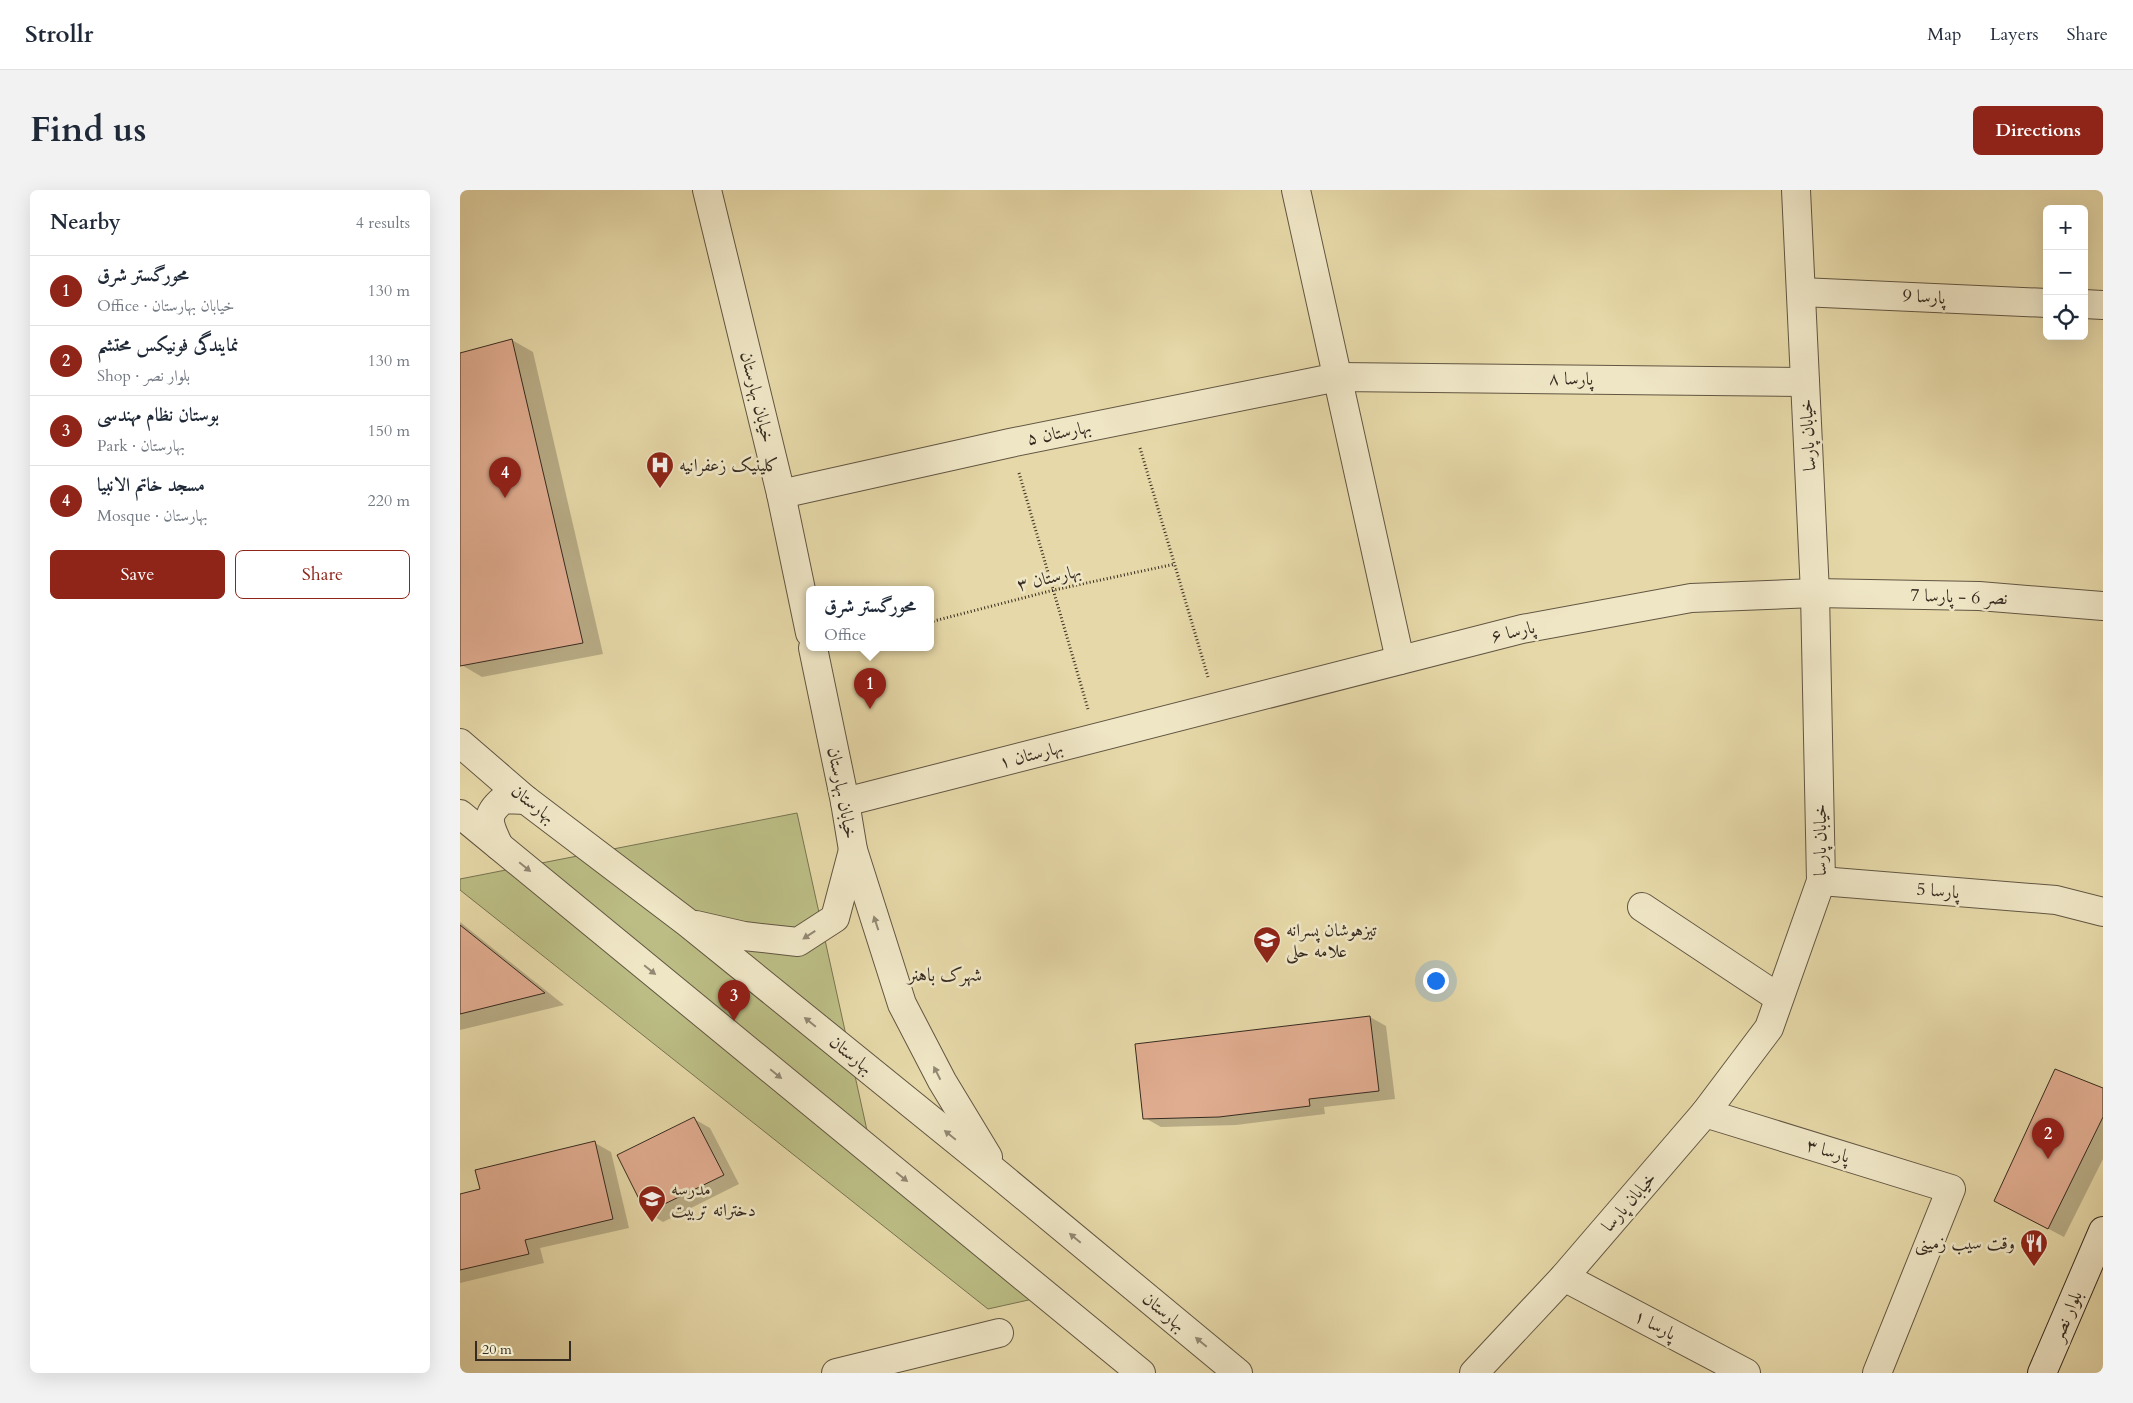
<!DOCTYPE html>
<html lang="en">
<head>
<meta charset="utf-8">
<style>
	body { margin:0; font-family:Cardo,Amiri,serif; background:#f2f2f3; color:#1f2937 }
	.controls { position:absolute; right:15px; top:15px; display:grid; overflow:hidden; border-radius:8px; box-shadow:0 5px 20px #0002 }
	.controls button { width:45px; height:45px; display:grid; place-items:center; padding:0; border:0; border-bottom:1px solid #e0e1e3; background:#fff; color:#1f2937; font:25px sans-serif }
	.scale { position:absolute; left:15px; bottom:12px; width:96px; box-sizing:border-box; padding-left:5px; border:2px solid #362b20; border-top:0; font-size:14px; line-height:18px; white-space:nowrap; color:#362b20; -webkit-text-stroke:4px #efe6c6; paint-order:stroke }
	.you { position:absolute; left:975px; top:790px; width:18px; height:18px; margin:-12px; border:4px solid #fff; border-radius:50%; background:#1a73e8; box-shadow:0 0 0 8px #1a73e833 }
	.badge { display:grid; place-items:center; width:32px; height:32px; border-radius:50%; background:#8f2418; color:#fff; font-size:16px; font-weight:700 }
	.pin { position:absolute; translate:-50% -41px; filter:drop-shadow(0 1px 2px #0008) }
	.pin::after { content:''; position:absolute; top:26px; width:18px; height:15px; background:inherit; clip-path:polygon(0 0,100% 0,50% 100%) }
	.popup { position:absolute; left:346px; top:396px; width:128px; height:65px; box-sizing:border-box; display:grid; place-content:center; border-radius:8px; background:#fff; filter:drop-shadow(0 1px 4px #0005); font-size:16px; white-space:nowrap; color:#747a83 }
	.popup b { font-size:19px; color:#1f2937 }
	.popup::after { content:''; position:absolute; left:50%; top:100%; margin-left:-10px; border:10px solid transparent; border-top-color:#fff }
	.list { margin:0; padding:0; list-style:none }
	h2 { display:flex; justify-content:space-between; align-items:center; height:65px; margin:0; padding:0 20px; font-size:21px }
	h2 small { font-size:16px; font-weight:400; color:#747a83 }
	.list li { display:grid; grid-template-columns:32px 1fr auto; gap:15px; align-items:center; box-sizing:border-box; height:70px; padding:0 20px; border-top:1px solid #e0e1e3 }
	.list b { display:block; font-size:19px; white-space:nowrap }
	.list p { margin:0; font-size:16px; white-space:nowrap; color:#747a83 }
	.list em { font-size:16px; font-style:normal; color:#747a83 }
	.actions { display:flex; gap:10px; padding:15px 20px }
	.actions a { flex:1; padding:11px 0; border:1px solid #8f2418; border-radius:8px; text-align:center; font-size:18px; color:#8f2418 }
	.actions .main { background:#8f2418; color:#fff }
	.icon { flex:none; width:28px; height:28px; fill:none; stroke:currentColor; stroke-width:2; stroke-linecap:round; stroke-linejoin:round }
	.map { position:relative; flex:none; width:1643px; height:1183px; overflow:hidden; border-radius:8px }
	header { display:flex; align-items:center; gap:30px; box-sizing:border-box; height:70px; padding:0 25px; background:#fff; border-bottom:1px solid #e0e1e3 }
	header strong { font-size:24px }
	nav { display:flex; gap:28px; margin-inline-start:auto; font-size:18px }
	.intro { display:flex; align-items:center; justify-content:space-between; box-sizing:border-box; height:120px; padding:0 30px }
	h1 { margin:0; font-size:35px }
	.button { padding:12px 22px; border-radius:8px; background:#8f2418; color:#fff; font-size:18px; font-weight:700 }
	main { display:flex; gap:30px; padding:0 30px }
	aside { flex:1; background:#fff; border-radius:8px; box-shadow:0 5px 20px #0002 }
	.map>svg:first-child { display:block }
	.green { fill:#bbbd84; stroke:#787452 }
	.shadow { fill:#0003 }
	.building { fill:#e1ad91; stroke:#362b20 }
	.lines { fill:none; stroke-linecap:round; stroke-linejoin:round }
	.minor-casing { stroke:#625642; stroke-width:30 }
	.tertiary-casing { stroke:#625642; stroke-width:30 }
	.secondary-casing { stroke:#362b20; stroke-width:30 }
	.path { stroke:#362b20; stroke-width:3; stroke-dasharray:1 2.5; stroke-linecap:butt }
	.minor { stroke:#efe6c6; stroke-width:28 }
	.tertiary { stroke:#efe6c6; stroke-width:28 }
	.secondary { stroke:#efe6c6; stroke-width:28 }
	.oneway { fill:#928873 }
	.labels { text-anchor:middle; dominant-baseline:central; stroke-width:5; stroke-linejoin:round; paint-order:stroke }
	.street-label { font-size:18px; fill:#362b20; stroke:#efe6c6 }
	.poi-label { font-size:18px; fill:#362b20; stroke:#efe6c6; text-anchor:start }
	.neighbourhood-label { font-size:19px; fill:#362b20; stroke:#efe6c6 }
</style>
</head>
<body>
<header>
<strong>Strollr</strong>
<nav><a>Map</a><a>Layers</a><a>Share</a></nav>
</header>
<div class="intro"><h1>Find us</h1><a class="button">Directions</a></div>
<main>
<aside>
<h2>Nearby<small>4 results</small></h2>
<ul class="list">
<li><span class="badge">1</span><div><b>محورگستر شرق</b><p>Office · خیابان بهارستان</p></div><em>130 m</em></li>
<li><span class="badge">2</span><div><b>نمایندگی فونیکس محتشم</b><p>Shop · بلوار نصر</p></div><em>130 m</em></li>
<li><span class="badge">3</span><div><b>بوستان نظام مهندسی</b><p>Park · بهارستان</p></div><em>150 m</em></li>
<li><span class="badge">4</span><div><b>مسجد خاتم الانبیا</b><p>Mosque · بهارستان</p></div><em>220 m</em></li>
</ul>
<div class="actions"><a class="main">Save</a><a>Share</a></div>
</aside>
<div class="map">
<svg width="1643" height="1183" viewBox="0 0 1643 1183">
	<rect width="100%" height="100%" fill="#e6d8a8"/>
	<filter id="stains"><feTurbulence type="fractalNoise" baseFrequency=".004" numOctaves="4"/><feColorMatrix values="0 0 0 0 .2 0 0 0 0 .09 0 0 0 0 .02 0 0 0 .5 -.17"/></filter>
	<radialGradient id="worn" r=".72"><stop offset=".6" stop-color="#630" stop-opacity="0"/><stop offset="1" stop-color="#630" stop-opacity=".3"/></radialGradient>
	<polygon class="green" points="337,623 412,963 582,1107 528,1119 0,700 0,689"/>
	<g class="shadow">
		<polygon points="52,150 73,162 143,464 22,487 0,474 0,164"/>
		<polygon points="0,732 104,815 0,840"/>
		<polygon points="910,827 926,836 935,909 864,917 865,924 776,935 701,937 685,928"/>
		<polygon points="1643,900 1643,969 1604,1047 1535,1011"/>
		<polygon points="234,929 250,938 279,994 203,1032 187,1022"/>
		<polygon points="135,953 151,962 169,1038 80,1058 84,1073 0,1093 0,1005 21,1000"/>
	</g>
	<g class="building">
		<polygon points="52,149 123,453 0,476 0,163"/>
		<polygon points="0,735 85,803 0,824"/>
		<polygon points="910,826 919,901 849,909 850,916 759,927 683,929 675,854"/>
		<polygon points="1595,879 1643,898 1643,927 1588,1039 1534,1011"/>
		<polygon points="234,927 264,985 186,1023 157,965"/>
		<polygon points="135,951 153,1029 65,1050 69,1064 0,1080 0,1004 20,999 15,980"/>
	</g>
	<g class="lines">
		<g class="minor-casing">
			<g id="minor">
				<polyline points="836,0 940,470"/>
				<polyline points="1341,102 1587,113"/>
				<polyline points="1624,114 1643,115"/>
				<polyline points="321,304 550,253 878,187 1345,192"/>
				<polyline points="385,612 1062,439 1231,408 1355,403 1519,406 1643,416"/>
				<polyline points="1361,691 1596,710 1643,722"/>
				<polyline points="1182,717 1319,808"/>
				<polyline points="1245,923 1491,999 1417,1183"/>
				<polyline points="1104,1087 1286,1183"/>
				<polyline points="376,1183 539,1143"/>
				<polyline points="1014,1183 1104,1087 1245,923 1309,838 1361,691 1355,403 1336,0"/>
			</g>
		</g>
		<g class="tertiary-casing">
			<g id="tertiary">
				<polyline points="247,0 321,304 350,443"/>
				<polyline points="353,458 385,612 393,660 442,814 482,891 528,967"/>
				<polyline points="0,553 66,610 228,733 539,985 778,1183"/>
				<polyline points="0,624 681,1183"/>
				<path d="M39 656C29 634 23 626 44 609L66 610"/>
				<polyline points="236,735 284,746 338,752 375,728 393,660"/>
			</g>
		</g>
		<g class="secondary-casing">
			<polyline id="secondary" points="1582,1183 1643,1041"/>
		</g>
		<g class="path">
			<polyline points="680,258 748,487"/>
			<polyline points="559,283 628,519"/>
			<polyline points="470,432 594,400 715,374"/>
		</g>
		<use href="#minor" class="minor"/>
		<use href="#tertiary" class="tertiary"/>
		<use href="#secondary" class="secondary"/>
	</g>
	<defs><path id="oneway-solid" d="M-6-.8H1V-3.2L6.5 0L1 3.2V.8H-6Z" transform="scale(1.25)"/></defs>
	<g class="oneway">
		<use href="#oneway-solid" transform="translate(65 677) rotate(39)"/>
		<use href="#oneway-solid" transform="translate(416 733) rotate(-108)"/>
		<use href="#oneway-solid" transform="translate(349 745) rotate(147)"/>
		<use href="#oneway-solid" transform="translate(190 780) rotate(39)"/>
		<use href="#oneway-solid" transform="translate(350 832) rotate(-141)"/>
		<use href="#oneway-solid" transform="translate(477 883) rotate(-117)"/>
		<use href="#oneway-solid" transform="translate(316 884) rotate(39)"/>
		<use href="#oneway-solid" transform="translate(490 945) rotate(-141)"/>
		<use href="#oneway-solid" transform="translate(442 987) rotate(39)"/>
		<use href="#oneway-solid" transform="translate(615 1048) rotate(-140)"/>
		<use href="#oneway-solid" transform="translate(741 1152) rotate(-140)"/>
	</g>
	<defs>
		<g id="hospital-pin" transform="scale(1.4375)"><path d="M0 17L-7.5 6A9.5 9.5 0 1 1 7.5 6Z" fill="#8f2418" stroke="#efe6c6"/><path d="M-5-5h3v3.5h4V-5h3V5h-3V1.5h-4V5h-3Z" fill="#fff"/></g>
		<g id="school-pin" transform="scale(1.4375)"><path d="M0 17L-7.5 6A9.5 9.5 0 1 1 7.5 6Z" fill="#8f2418" stroke="#efe6c6"/><path d="M0-5L7-2L0 1L-7-2ZM-4 1L0 2.5L4 1V4Q0 6-4 4Z" fill="#fff"/></g>
		<g id="restaurant-pin" transform="scale(1.4375)"><path d="M0 17L-7.5 6A9.5 9.5 0 1 1 7.5 6Z" fill="#8f2418" stroke="#efe6c6"/><path d="M-5-6h1v4h1v-4h1v4h1v-4h1v5L-1.5 .5V6h-2V.5L-5-1ZM5-6V6H3V1.5H1.5Q1.5-4 5-6Z" fill="#fff"/></g>
	</defs>
	<g fill-rule="evenodd">
		<use href="#hospital-pin" x="200" y="275"/>
		<use href="#school-pin" x="807" y="750"/>
		<use href="#school-pin" x="192" y="1009"/>
		<use href="#restaurant-pin" x="1574" y="1053"/>
	</g>
	<g class="labels">
		<g class="street-label">
			<text transform="translate(1464 107) rotate(3)">پارسا 9</text>
			<text transform="translate(1111 189) rotate(1)">۸ پارسا</text>
			<text transform="translate(297 207) rotate(76)">خیابان بهارستان</text>
			<text transform="translate(599 243) rotate(-11)">بهارستان ۵</text>
			<text transform="translate(1348 245) rotate(-93)">خیابان پارسا</text>
			<text transform="translate(589 388) rotate(-13)">بهارستان ۳</text>
			<text transform="translate(1499 407) rotate(2)">نصر 6 - پارسا 7</text>
			<text transform="translate(1053 442) rotate(-13)">پارسا ۶</text>
			<text transform="translate(571 565) rotate(-14)">بهارستان ۱</text>
			<text transform="translate(382 603) rotate(79)">خیابان بهارستان</text>
			<text transform="translate(73 614) rotate(38)">بهارستان</text>
			<text transform="translate(1360 650) rotate(-90)">خیابان پارسا</text>
			<text transform="translate(1478 701) rotate(5)">پارسا 5</text>
			<text transform="translate(391 865) rotate(39)">بهارستان</text>
			<text transform="translate(1368 961) rotate(17)">پارسا ۳</text>
			<text transform="translate(1169 1012) rotate(-49)">خیابان پارسا</text>
			<text transform="translate(704 1122) rotate(40)">بهارستان</text>
			<text transform="translate(1607 1126) rotate(-67)">بلوار نصر</text>
			<text transform="translate(1195 1135) rotate(28)">پارسا ۱</text>
		</g>
		<g class="poi-label">
			<text x="219" y="275">کلینیک زعفرانیه</text>
			<text x="826" y="740">تیزهوشان پسرانه<tspan x="826" dy="21">علامه حلی</tspan></text>
			<text x="211" y="999">مدرسه<tspan x="211" dy="21">دخترانه تربیت</tspan></text>
			<text x="1555" y="1053" text-anchor="end">وقت سیب زمینی</text>
		</g>
		<g class="neighbourhood-label">
			<text x="485" y="785">شهرک باهنر</text>
		</g>
	</g>
	<rect width="100%" height="100%" filter="url(#stains)"/>
	<rect width="100%" height="100%" fill="url(#worn)"/>
</svg>
<div class="controls">
<button>+</button>
<button>−</button>
<button><svg class="icon" aria-label="locate" viewBox="0 0 24 24"><circle cx="12" cy="12" r="6"/><path d="M12 2v4M12 18v4M2 12h4M18 12h4"/></svg></button>
</div>
<div class="scale">20 m</div>
<div class="you"></div>
<div class="pin badge" style="left:410px;top:519px">1</div>
<div class="popup"><b>محورگستر شرق</b>Office</div>
<div class="pin badge" style="left:1588px;top:969px">2</div>
<div class="pin badge" style="left:274px;top:831px">3</div>
<div class="pin badge" style="left:45px;top:308px">4</div>
</div>
</main>
</body>
</html>
